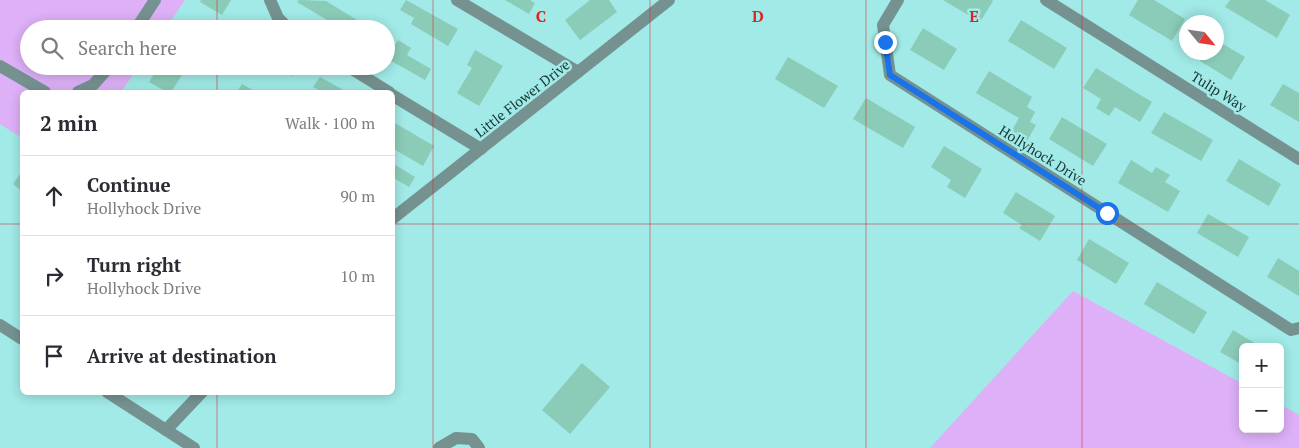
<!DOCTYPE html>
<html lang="en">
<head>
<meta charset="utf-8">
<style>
	body { margin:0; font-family:"PT Serif",serif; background:#f2f2f3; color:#2b2b33 }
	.controls { position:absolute; right:15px; bottom:15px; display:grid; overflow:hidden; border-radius:8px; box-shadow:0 2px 12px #0003 }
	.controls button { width:45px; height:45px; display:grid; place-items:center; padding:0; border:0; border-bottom:1px solid #e1e1e2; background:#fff; color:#2b2b33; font:25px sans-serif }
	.compass { position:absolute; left:1179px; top:15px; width:45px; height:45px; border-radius:50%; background:#fff; box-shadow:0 2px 12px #0003; rotate:119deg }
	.stop { position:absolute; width:15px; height:15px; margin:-11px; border:4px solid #1a73e8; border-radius:50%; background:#fff }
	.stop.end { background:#1a73e8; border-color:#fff; box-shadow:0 1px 5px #0008 }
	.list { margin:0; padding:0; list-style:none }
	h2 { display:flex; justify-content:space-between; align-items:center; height:65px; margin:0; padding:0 20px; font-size:21px }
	h2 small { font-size:16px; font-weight:400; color:#7c7c81 }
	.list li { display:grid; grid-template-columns:32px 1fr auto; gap:15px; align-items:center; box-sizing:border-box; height:80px; padding:0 20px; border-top:1px solid #e1e1e2 }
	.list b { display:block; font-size:19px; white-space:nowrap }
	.list p { margin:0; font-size:16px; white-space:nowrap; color:#7c7c81 }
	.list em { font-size:16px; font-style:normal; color:#7c7c81 }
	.icon { flex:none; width:28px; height:28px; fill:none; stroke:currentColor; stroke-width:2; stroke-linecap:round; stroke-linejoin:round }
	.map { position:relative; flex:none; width:1299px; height:448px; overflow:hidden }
	.search { position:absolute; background:#fff; box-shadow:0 2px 12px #0003; left:20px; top:20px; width:375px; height:55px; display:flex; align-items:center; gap:12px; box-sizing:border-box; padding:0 18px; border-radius:28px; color:#7c7c81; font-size:19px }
	.panel { position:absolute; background:#fff; box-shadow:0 2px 12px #0003; left:20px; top:90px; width:375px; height:305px; border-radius:8px }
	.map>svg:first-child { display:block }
	.green { fill:#ddb0f7 }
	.building { fill:#8bccb8 }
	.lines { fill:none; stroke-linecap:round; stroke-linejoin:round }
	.minor { stroke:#759291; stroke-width:12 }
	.route { stroke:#1a73e8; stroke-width:6 }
	.grid { fill:none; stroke:#d62828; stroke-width:1; stroke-opacity:0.55 }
	.labels { text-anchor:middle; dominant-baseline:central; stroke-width:5; stroke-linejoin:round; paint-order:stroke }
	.street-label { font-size:14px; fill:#183635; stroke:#a1eae7 }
	.grid-label { font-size:16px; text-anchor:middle; font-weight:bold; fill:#d62828; stroke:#a1eae7; stroke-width:5; stroke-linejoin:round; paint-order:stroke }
</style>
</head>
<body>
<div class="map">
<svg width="1299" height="448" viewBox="0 0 1299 448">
	<rect width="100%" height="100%" fill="#a1eae7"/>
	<g class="green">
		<polygon points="0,0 185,0 165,29 29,29 29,66 139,66 121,92 22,92 22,138 0,124"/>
		<polygon points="1073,291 1243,384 1243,429 1280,429 1280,404 1299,415 1299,448 930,448"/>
	</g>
	<g class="building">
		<polygon points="201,0 231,0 222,15 200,2"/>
		<polygon points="299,0 326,1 357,20 352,29 342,29 297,2"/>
		<polygon points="406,0 458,29 448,46 411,24 414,18 400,10"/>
		<polygon points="505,0 530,0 535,3 529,14"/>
		<polygon points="590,0 609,0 617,12 580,40 565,20"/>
		<polygon points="943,0 992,0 993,1 980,22"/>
		<polygon points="1138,0 1154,0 1185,19 1172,41 1129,15"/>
		<polygon points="1230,0 1265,0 1290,15 1277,38 1225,7"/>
		<polygon points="1021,20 1067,48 1054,69 1008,41"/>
		<polygon points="923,28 957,49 944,70 910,50"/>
		<polygon points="398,40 411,48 407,55 431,69 425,80 386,58 386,42 394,46"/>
		<polygon points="1216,40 1245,57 1231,80 1200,61 1205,52 1216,52"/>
		<polygon points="475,50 503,66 479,106 457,93 472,68 467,65"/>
		<polygon points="788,57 838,86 824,108 775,79"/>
		<polygon points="159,66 188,66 171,92 167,92 149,82"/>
		<polygon points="276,66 299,66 293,76"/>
		<polygon points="1096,68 1152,102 1140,122 1115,107 1109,116 1096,108 1101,99 1083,88"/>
		<polygon points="989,71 1032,97 1027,107 1035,112 1030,122 1036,125 1027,141 1011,132 1019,118 976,93"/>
		<polygon points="320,77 347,92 322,92 313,87"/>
		<polygon points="242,84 256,92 237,92"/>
		<polygon points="1283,84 1299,93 1299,122 1270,105"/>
		<polygon points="866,98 915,127 903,148 853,119"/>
		<polygon points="1164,112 1213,140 1201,161 1151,133"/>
		<polygon points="1062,117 1107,144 1093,166 1049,139"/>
		<polygon points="395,123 434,146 423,166 392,148 392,128"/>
		<polygon points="944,146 982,169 965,198 947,187 951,180 931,167"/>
		<polygon points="1239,159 1281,184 1269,206 1226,181"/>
		<polygon points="1131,160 1152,173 1156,167 1170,175 1165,182 1180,191 1168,212 1118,183"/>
		<polygon points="392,163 415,177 409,187 392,177"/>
		<polygon points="22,171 22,191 13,184"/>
		<polygon points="1016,192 1055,216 1040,241 1019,228 1022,225 1003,213"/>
		<polygon points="1208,214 1249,237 1238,257 1197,233"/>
		<polygon points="1089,239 1129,263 1116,284 1077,260"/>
		<polygon points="1278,258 1299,271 1299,296 1267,277"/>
		<polygon points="1157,282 1207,312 1194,334 1144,304"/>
		<polygon points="1233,330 1261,347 1243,347 1243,365 1220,352"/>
		<polygon points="582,363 610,387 570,434 542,410"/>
	</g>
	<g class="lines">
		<g class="minor">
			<polyline points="270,0 278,18 289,29"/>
			<polyline points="457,0 578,72"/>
			<polyline points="898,0 883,25 890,75 1291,330 1299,328"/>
			<polyline points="1046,0 1299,159"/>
			<polyline points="136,29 155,0"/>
			<polyline points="0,66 45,92"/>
			<polyline points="347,66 389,92"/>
			<polyline points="78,92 93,85 110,66"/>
			<polyline points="392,95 481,149"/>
			<polyline points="392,219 669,0"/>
			<polyline points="0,325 22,339"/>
			<polyline points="107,392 194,448"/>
			<polyline points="166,430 202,392"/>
			<polyline points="439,448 456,438 472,439 479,448"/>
		</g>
	</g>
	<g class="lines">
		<polyline class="route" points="885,42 890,75 1107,213"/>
	</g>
	<path class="grid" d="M217 0V29M433 0V448M650 0V448M866 0V448M1082 0V448M217 66V92M0 224H22M392 224H1299M217 392V448"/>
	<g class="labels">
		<g class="street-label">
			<text transform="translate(1219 91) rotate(32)">Tulip Way</text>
			<text transform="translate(522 98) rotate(-38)">Little Flower Drive</text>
			<text transform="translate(1043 155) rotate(32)">Hollyhock Drive</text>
		</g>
	</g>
	<g class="grid-label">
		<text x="541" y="22">C</text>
		<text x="758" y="22">D</text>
		<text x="974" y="22">E</text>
	</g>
</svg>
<div class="controls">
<button>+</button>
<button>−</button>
</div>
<svg class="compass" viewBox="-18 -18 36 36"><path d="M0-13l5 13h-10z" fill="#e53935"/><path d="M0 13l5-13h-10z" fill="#7c7c81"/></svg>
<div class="stop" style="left:1107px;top:213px"></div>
<div class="stop end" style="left:885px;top:42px"></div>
<div class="search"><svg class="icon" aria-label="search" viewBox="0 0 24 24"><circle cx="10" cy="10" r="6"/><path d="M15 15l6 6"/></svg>Search here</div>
<section class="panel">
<h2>2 min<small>Walk · 100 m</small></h2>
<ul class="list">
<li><svg class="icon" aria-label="ahead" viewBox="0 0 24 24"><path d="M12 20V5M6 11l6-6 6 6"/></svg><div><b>Continue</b><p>Hollyhock Drive</p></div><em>90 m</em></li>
<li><svg class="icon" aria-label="right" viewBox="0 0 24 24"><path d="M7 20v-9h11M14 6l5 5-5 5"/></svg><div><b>Turn right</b><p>Hollyhock Drive</p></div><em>10 m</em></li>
<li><svg class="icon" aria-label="arrive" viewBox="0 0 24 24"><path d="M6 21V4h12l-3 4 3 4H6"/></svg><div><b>Arrive at destination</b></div></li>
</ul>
</section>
</div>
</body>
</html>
